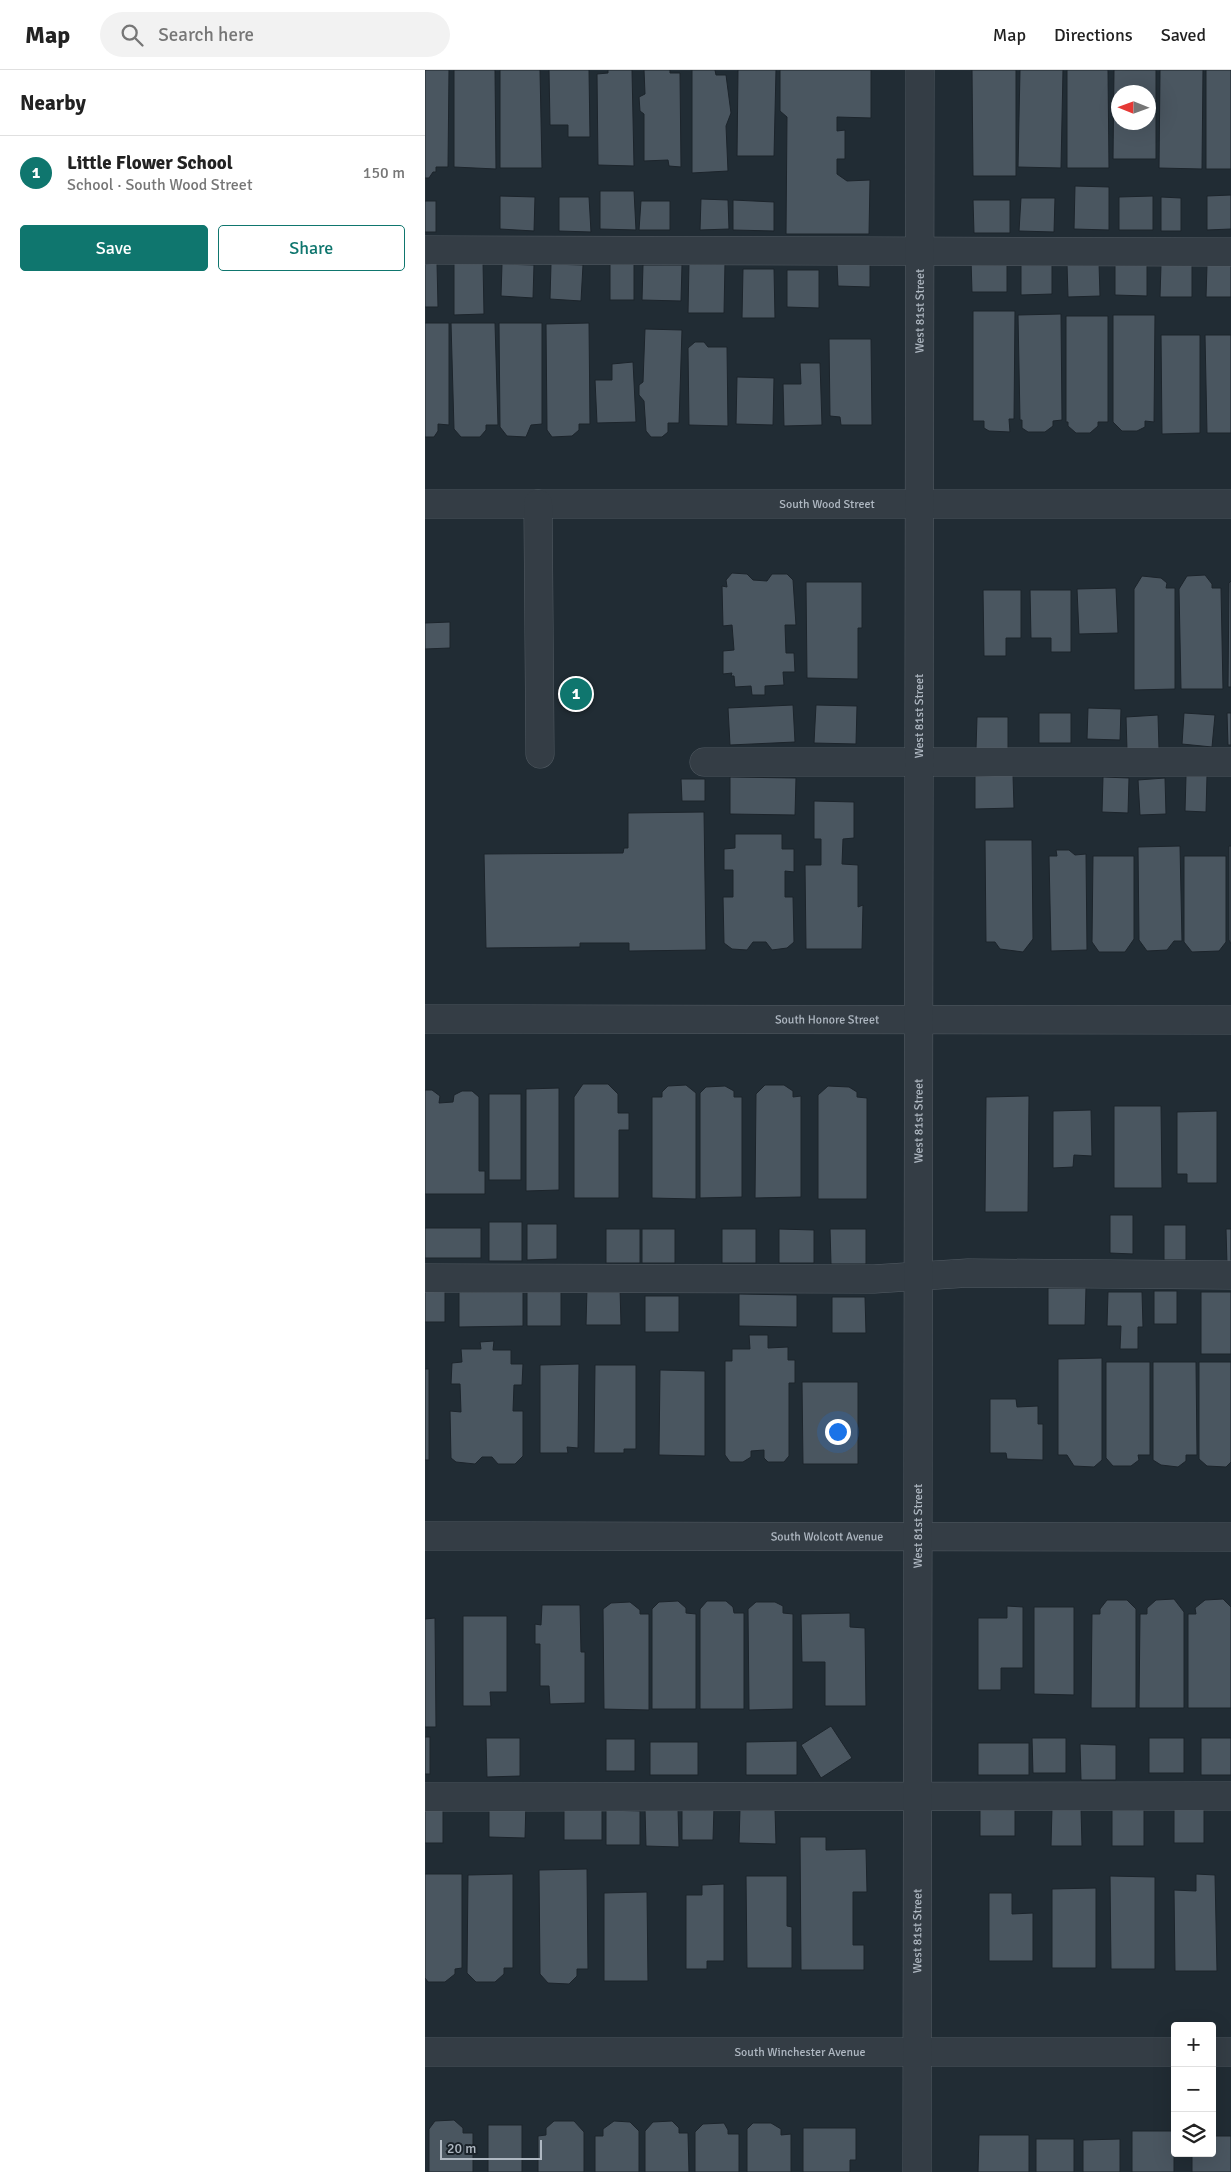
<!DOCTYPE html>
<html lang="en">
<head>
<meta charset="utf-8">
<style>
	body { margin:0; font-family:Signika,sans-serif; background:#f2f2f2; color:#222 }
	.controls { position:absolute; right:15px; bottom:15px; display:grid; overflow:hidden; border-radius:5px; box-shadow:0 5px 20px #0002 }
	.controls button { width:45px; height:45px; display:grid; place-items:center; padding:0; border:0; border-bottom:1px solid #e0e0e0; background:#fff; color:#222; font:25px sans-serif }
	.compass { position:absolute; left:686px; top:15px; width:45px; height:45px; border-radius:50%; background:#fff; box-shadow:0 5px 20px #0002; rotate:271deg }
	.scale { position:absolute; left:15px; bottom:12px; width:102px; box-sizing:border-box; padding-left:5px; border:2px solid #afb8c2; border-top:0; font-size:14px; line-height:18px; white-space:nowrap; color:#afb8c2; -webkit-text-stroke:4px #1a2229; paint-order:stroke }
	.you { position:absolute; left:412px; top:1361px; width:18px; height:18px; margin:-12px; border:4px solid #fff; border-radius:50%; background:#1a73e8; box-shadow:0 0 0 8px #1a73e833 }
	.badge { display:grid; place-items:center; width:32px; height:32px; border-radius:50%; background:#0f766e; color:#fff; font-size:16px; font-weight:700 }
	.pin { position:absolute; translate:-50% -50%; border:2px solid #fff; box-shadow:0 1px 5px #0006 }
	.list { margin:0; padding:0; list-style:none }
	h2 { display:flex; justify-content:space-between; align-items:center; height:65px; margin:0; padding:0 20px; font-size:21px }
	h2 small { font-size:16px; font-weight:400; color:#767676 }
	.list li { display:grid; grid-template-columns:32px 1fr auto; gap:15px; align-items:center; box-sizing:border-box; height:75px; padding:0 20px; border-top:1px solid #e0e0e0 }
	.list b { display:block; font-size:19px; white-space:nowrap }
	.list p { margin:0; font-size:16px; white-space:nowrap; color:#767676 }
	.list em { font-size:16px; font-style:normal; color:#767676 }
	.actions { display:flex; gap:10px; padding:15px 20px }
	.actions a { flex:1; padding:11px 0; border:1px solid #0f766e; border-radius:5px; text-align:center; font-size:18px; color:#0f766e }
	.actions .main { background:#0f766e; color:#fff }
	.icon { flex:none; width:28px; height:28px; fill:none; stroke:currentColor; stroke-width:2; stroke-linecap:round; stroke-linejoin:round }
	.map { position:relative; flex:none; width:806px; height:2102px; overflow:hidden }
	header { display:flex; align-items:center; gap:30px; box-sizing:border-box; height:70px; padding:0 25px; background:#fff; border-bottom:1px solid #e0e0e0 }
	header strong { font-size:24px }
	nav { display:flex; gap:28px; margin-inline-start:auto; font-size:18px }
	.search { width:350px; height:45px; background:#f2f2f2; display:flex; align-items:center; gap:12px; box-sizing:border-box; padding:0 18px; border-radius:28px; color:#767676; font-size:19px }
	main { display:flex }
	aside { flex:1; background:#fff }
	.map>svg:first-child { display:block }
	.building { fill:#4a5660; stroke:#1c242b; fill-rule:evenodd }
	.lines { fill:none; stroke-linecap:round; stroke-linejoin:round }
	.minor-casing { stroke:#525b63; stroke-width:29 }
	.minor { stroke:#343d45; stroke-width:28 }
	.labels { text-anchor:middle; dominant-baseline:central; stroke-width:4; stroke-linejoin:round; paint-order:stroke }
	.street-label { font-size:12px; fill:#afb8c2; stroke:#1a2229 }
</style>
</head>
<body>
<header>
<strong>Map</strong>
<div class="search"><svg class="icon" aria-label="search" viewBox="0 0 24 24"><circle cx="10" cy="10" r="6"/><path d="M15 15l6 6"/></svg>Search here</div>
<nav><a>Map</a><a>Directions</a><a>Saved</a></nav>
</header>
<main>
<aside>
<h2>Nearby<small></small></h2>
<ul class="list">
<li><span class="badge">1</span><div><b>Little Flower School</b><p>School · South Wood Street</p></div><em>150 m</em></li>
</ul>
<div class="actions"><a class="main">Save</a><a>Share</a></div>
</aside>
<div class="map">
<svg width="806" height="2102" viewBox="0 0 806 2102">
	<rect width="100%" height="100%" fill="#212c34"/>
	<g class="building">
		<polygon points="0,0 24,0 23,97 11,97 11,102 8,102 4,108 0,108"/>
		<polygon points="29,0 70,0 71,99 29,97"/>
		<polygon points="75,0 115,0 117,98 75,98"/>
		<polygon points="124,0 164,0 165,67 143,67 143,55 125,55"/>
		<polygon points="183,0 207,0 209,96 173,95 172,4 183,3"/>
		<polygon points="219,0 245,0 245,3 255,3 256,97 244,96 243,90 219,91 219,44 215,41 214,27 220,24"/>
		<polygon points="267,0 290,0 291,5 301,5 306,43 301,56 303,101 267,103"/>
		<polygon points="313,0 351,0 349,86 312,86"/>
		<polygon points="355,0 446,0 446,48 412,47 412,61 420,60 420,89 412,89 412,104 422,111 445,110 444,164 361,164 362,47 355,41"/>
		<polygon points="547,0 591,0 591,106 548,106"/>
		<polygon points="595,0 638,0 636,98 593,97"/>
		<polygon points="642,0 683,0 684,98 642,98"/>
		<path d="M689 0H731V89H688ZM694 22H724V52H694Z"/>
		<polygon points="735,0 778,0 777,99 734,98"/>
		<rect x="781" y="0" width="25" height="99"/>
		<polygon points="650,116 684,117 684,160 649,159"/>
		<polygon points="175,121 209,121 211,160 175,159"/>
		<polygon points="806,125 806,159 782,160 782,126"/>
		<polygon points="75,126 110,127 109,161 75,159"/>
		<polygon points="728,126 728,160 694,160 694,127"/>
		<polygon points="134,127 164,127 166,162 134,161"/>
		<polygon points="736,127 756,128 756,161 736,161"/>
		<polygon points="596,128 630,128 629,162 594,161"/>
		<polygon points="276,129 303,130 304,159 275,160"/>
		<polygon points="308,130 349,132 349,161 308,160"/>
		<polygon points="548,130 585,130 585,163 549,163"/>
		<rect x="0" y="131" width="11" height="31"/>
		<polygon points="216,131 245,131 245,160 214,160"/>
		<polygon points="546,190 582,190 582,222 547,222"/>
		<polygon points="29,191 58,192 59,244 29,245"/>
		<polygon points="264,192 300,193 299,243 263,243"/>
		<polygon points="690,192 722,193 722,226 690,225"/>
		<polygon points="12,193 13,237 0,237 0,194"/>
		<polygon points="412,193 445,193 445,217 413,216"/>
		<polygon points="596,193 627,193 627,224 596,225"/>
		<polygon points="674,193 675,226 643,227 642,194"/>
		<polygon points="77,194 109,195 108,228 76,226"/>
		<polygon points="126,194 158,195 156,231 125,229"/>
		<rect x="185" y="194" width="24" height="36"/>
		<polygon points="218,195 257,195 256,231 217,230"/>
		<polygon points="736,195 767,195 767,227 735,227"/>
		<polygon points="782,195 806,195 806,227 781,227"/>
		<polygon points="318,199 349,199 350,248 317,248"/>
		<polygon points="362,200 394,200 394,238 362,237"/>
		<polygon points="548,241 590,241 589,349 584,349 585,362 564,361 559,358 559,351 548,351"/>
		<polygon points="636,244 637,350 628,351 628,356 620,362 603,362 597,358 597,350 595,350 593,245"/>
		<polygon points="688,245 730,245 729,352 720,351 720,357 712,361 697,361 688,352"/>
		<polygon points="641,246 683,246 683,352 673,352 673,356 665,363 651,363 643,356 643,352 641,352"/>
		<polygon points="0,253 24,253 24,355 13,354 13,361 9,367 0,367"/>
		<polygon points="26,253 70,253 73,355 61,355 61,360 55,367 36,367 29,359"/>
		<polygon points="74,253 117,253 117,354 106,355 101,367 82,366 75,357"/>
		<polygon points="164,253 165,354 154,354 154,360 147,366 127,367 122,360 121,254"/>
		<polygon points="220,259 257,260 254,353 243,353 243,362 237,367 226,367 221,361 219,331 214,325 214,315 218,312"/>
		<polygon points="736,265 775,265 775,363 737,364"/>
		<polygon points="780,265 806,265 806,363 782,363"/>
		<polygon points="404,269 446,269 447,355 416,355 415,347 405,346"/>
		<polygon points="270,272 279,272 283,277 302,277 303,356 264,355 263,278"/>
		<polygon points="208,292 211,352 172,353 170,310 187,310 187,294"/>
		<polygon points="375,293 395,293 397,355 359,356 358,314 376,314"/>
		<polygon points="312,307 349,308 348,355 311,354"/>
		<polygon points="307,503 322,504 328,510 342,511 347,504 362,504 368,510 371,555 360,555 361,583 369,583 370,602 358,602 359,615 340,616 340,625 327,625 326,616 310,617 309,606 306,606 307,603 298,604 298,581 309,580 307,555 298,556 297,516 302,517 301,510"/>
		<polygon points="780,505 787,514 787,518 796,518 798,619 756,619 754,519 762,506"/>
		<polygon points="717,506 736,508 742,513 741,518 750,518 750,619 709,620 709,519"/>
		<polygon points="806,511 806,617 803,617 804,513"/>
		<polygon points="381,512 437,512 437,558 433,558 433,609 382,608"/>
		<polygon points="691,518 693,563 654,564 652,519"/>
		<polygon points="558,520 596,520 596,568 581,568 581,586 559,586"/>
		<polygon points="605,520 646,520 646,582 626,582 626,568 606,568"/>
		<polygon points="25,552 25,578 0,579 0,553"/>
		<polygon points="368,635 370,672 305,675 303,638"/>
		<polygon points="391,635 432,636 431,674 389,673"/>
		<polygon points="663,638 696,639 695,670 662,669"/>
		<rect x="614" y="643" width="32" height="30"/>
		<polygon points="759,643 790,645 787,677 757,674"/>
		<polygon points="802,643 806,643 806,675 803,675"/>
		<polygon points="733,645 734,679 702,680 701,647"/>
		<polygon points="552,647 583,647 583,679 551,679"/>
		<polygon points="588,705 589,738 550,739 550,706"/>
		<polygon points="761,706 782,706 781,742 760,741"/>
		<polygon points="305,707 371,708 370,745 305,744"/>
		<polygon points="678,707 704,708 703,743 677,742"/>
		<polygon points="740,708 741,744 715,745 713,710"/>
		<polygon points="256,709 280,709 280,731 257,731"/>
		<polygon points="389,731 429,732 429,768 418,769 417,794 433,795 433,837 438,835 437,879 381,879 380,795 396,795 396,769 389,769"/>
		<polygon points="279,742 281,880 204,881 204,873 155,873 155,877 61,878 59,784 198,783 199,778 203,778 203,743"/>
		<polygon points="310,764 357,764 357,779 369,779 369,802 360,801 360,827 368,827 369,872 362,878 347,880 341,872 328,872 322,880 307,879 299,873 298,827 308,827 308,800 299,800 299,779 310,778"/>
		<polygon points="560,770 607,770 608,869 598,882 575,879 570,872 561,872"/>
		<polygon points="755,776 757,871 749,871 742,880 722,881 714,870 713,777"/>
		<polygon points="804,776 806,776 806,874 804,870"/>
		<polygon points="631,780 644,780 650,785 661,784 662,880 626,881 624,786 632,786"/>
		<polygon points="668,786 709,786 709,869 700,882 674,882 667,872"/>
		<polygon points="759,786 801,786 801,872 794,881 767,882 759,872"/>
		<polygon points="158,1014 183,1014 193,1024 193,1043 204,1043 204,1060 194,1060 194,1128 149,1128 149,1027"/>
		<polygon points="261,1015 271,1023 271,1129 227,1128 227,1027 237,1027 237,1022 243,1016"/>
		<polygon points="340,1015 359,1015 368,1021 368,1027 376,1026 376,1127 330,1128 331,1024"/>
		<polygon points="300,1016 309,1021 309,1027 317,1027 317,1127 275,1128 275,1023 281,1017"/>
		<polygon points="403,1016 424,1017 432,1022 432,1027 442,1028 442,1129 393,1129 393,1025"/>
		<polygon points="134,1018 134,1120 101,1121 101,1019"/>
		<polygon points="0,1020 7,1020 15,1026 14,1033 28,1032 29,1025 37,1021 47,1021 54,1027 54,1101 60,1101 60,1124 0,1124"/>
		<rect x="64" y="1024" width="32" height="86"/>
		<polygon points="604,1026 603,1142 560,1142 561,1027"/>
		<polygon points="689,1036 736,1036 737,1118 689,1118"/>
		<polygon points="666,1040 667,1086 649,1085 648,1097 628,1098 628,1041"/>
		<polygon points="792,1041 792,1113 762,1113 762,1104 752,1104 752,1042"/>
		<polygon points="685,1145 708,1145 708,1184 685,1183"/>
		<rect x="64" y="1152" width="33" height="39"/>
		<polygon points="102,1154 132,1154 132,1189 102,1190"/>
		<rect x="739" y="1155" width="22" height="35"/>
		<rect x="0" y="1158" width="56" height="30"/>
		<rect x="181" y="1159" width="34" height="34"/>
		<rect x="217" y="1159" width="33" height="34"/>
		<rect x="297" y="1159" width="34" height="34"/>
		<polygon points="354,1159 389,1160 389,1193 354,1193"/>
		<polygon points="405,1159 441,1159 441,1194 406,1194"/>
		<polygon points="801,1159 806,1159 806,1194 802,1194"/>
		<rect x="0" y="1217" width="20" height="35"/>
		<polygon points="136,1218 136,1256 102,1256 102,1219"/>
		<polygon points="162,1218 195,1218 196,1255 161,1255"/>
		<polygon points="623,1218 661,1218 660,1255 623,1255"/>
		<rect x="729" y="1221" width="23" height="33"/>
		<polygon points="34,1222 98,1222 98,1256 34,1257"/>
		<polygon points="683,1222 717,1222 718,1257 713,1257 713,1279 695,1279 696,1256 682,1256"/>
		<rect x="776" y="1222" width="30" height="62"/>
		<polygon points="314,1224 372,1225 372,1257 314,1256"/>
		<rect x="220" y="1226" width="34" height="36"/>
		<polygon points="407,1227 440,1227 441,1263 407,1263"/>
		<polygon points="324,1265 343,1265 343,1278 363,1277 363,1290 370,1290 370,1313 364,1313 364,1386 359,1392 343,1392 339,1388 339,1380 326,1381 326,1387 318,1392 305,1392 300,1385 300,1291 307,1291 307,1279 325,1279"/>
		<polygon points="69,1271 68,1280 86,1280 86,1294 98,1294 97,1315 89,1315 88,1341 98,1341 98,1386 90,1394 73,1394 67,1387 57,1387 50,1394 31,1392 26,1388 25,1341 36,1342 35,1314 26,1314 27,1293 37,1292 36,1279 56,1279 55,1272"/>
		<polygon points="677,1288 677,1390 669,1397 649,1396 642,1385 633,1385 633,1289"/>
		<polygon points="681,1292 725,1292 725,1385 713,1385 714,1390 706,1396 688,1396 681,1388"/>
		<polygon points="728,1292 771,1292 772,1385 761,1385 761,1391 753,1397 736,1395 728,1390"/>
		<polygon points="774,1292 806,1292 806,1392 801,1397 782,1396 774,1389"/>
		<polygon points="154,1294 153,1378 142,1377 143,1383 115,1383 115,1295"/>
		<polygon points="170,1295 211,1295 211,1379 199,1379 199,1383 169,1383"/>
		<rect x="0" y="1299" width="4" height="91"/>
		<polygon points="235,1300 280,1301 280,1386 234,1385"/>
		<polygon points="377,1312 433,1312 433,1394 378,1394"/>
		<polygon points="565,1329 591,1329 592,1337 613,1336 613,1354 618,1354 618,1390 582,1389 581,1383 565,1383"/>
		<polygon points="749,1529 759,1542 759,1638 714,1638 715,1544 722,1544 722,1538 731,1530"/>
		<polygon points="798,1529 806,1537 806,1638 763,1638 763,1544 771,1544 770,1538 780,1530"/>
		<polygon points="682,1530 702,1530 711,1539 711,1638 666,1638 667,1544 675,1544 675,1539"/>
		<polygon points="253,1531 261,1538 261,1543 271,1544 271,1639 227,1639 227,1539 234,1532"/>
		<polygon points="282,1531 301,1531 308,1537 309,1543 319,1543 319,1639 275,1639 275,1539"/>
		<polygon points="205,1532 215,1540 215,1544 224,1544 224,1640 179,1639 178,1539 186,1533"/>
		<polygon points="331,1532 350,1532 358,1536 358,1543 368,1544 368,1639 324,1640 323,1539"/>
		<polygon points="117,1535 155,1535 156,1582 160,1582 160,1633 125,1634 124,1616 115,1616 115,1574 110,1574 110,1554 116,1555"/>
		<polygon points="582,1536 598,1537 598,1598 576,1598 576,1620 553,1620 553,1548 582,1548"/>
		<polygon points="609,1537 649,1537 649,1625 609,1624"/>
		<polygon points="425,1543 425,1557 440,1558 441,1636 400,1636 400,1592 377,1592 376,1544"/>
		<polygon points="38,1546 82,1546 82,1622 65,1622 66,1636 38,1636"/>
		<polygon points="10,1548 11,1657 0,1657 0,1549"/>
		<polygon points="406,1656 427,1688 396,1708 376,1675"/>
		<rect x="0" y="1667" width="5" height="37"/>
		<polygon points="61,1668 95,1668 95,1706 62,1707"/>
		<polygon points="607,1668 641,1668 641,1703 608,1703"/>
		<rect x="724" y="1668" width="35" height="35"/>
		<rect x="776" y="1668" width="30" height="37"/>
		<rect x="181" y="1669" width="29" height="32"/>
		<polygon points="372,1671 372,1705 321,1705 321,1672"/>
		<rect x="225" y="1672" width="48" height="33"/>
		<rect x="553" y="1673" width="51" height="32"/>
		<polygon points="655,1674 691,1675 691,1710 656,1710"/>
		<polygon points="64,1731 101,1731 100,1768 64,1767"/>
		<rect x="139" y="1732" width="38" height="38"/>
		<rect x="555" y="1735" width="35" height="31"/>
		<polygon points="257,1737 289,1737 288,1770 257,1770"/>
		<polygon points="627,1738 656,1739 657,1776 626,1776"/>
		<rect x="749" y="1738" width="30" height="35"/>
		<polygon points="220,1739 253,1739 254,1777 221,1776"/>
		<polygon points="315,1739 350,1739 351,1774 314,1773"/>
		<rect x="0" y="1740" width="18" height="33"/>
		<polygon points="181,1740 215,1741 215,1775 181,1775"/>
		<rect x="687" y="1740" width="32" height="36"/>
		<polygon points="375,1767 401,1767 401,1780 441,1779 442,1822 428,1822 428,1875 439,1875 439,1900 376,1900"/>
		<polygon points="162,1799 163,1899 152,1899 152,1906 144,1914 123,1913 115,1904 114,1800"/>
		<polygon points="0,1804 37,1804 37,1898 30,1899 30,1904 20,1912 3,1912 0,1908"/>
		<polygon points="88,1804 88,1898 79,1898 79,1904 70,1912 51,1912 42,1903 43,1805"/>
		<polygon points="771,1804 790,1805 792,1901 750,1901 749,1820 771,1821"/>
		<polygon points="321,1806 362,1806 362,1856 367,1857 367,1898 322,1898"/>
		<polygon points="685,1806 730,1807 730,1899 686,1899"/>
		<polygon points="299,1814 299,1891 282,1891 282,1899 261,1899 261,1825 277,1825 277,1815"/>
		<polygon points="671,1818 671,1898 627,1898 627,1819"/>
		<polygon points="222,1822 223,1911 179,1911 179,1823"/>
		<polygon points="564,1823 587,1823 587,1844 608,1843 608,1891 564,1891"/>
		<polygon points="29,2050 38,2058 38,2063 48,2063 48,2102 4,2102 4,2059 10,2051"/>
		<polygon points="129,2051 149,2051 159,2062 159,2102 113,2102 113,2066 121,2065 121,2058"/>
		<polygon points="189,2051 205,2052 214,2061 214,2102 170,2102 170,2066 178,2066 178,2059"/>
		<polygon points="247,2051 254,2058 254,2063 263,2063 264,2102 220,2102 220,2061 228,2052"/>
		<polygon points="299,2053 303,2060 303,2064 314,2064 314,2102 270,2102 270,2062 278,2054"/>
		<polygon points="328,2053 346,2053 356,2059 356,2065 366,2064 366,2102 322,2102 322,2059"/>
		<rect x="63" y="2055" width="34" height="47"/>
		<polygon points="378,2058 431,2058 431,2090 425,2090 425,2102 378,2102"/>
		<rect x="707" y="2061" width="42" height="41"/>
		<polygon points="554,2065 604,2065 604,2102 553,2102"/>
		<polygon points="787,2066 806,2066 806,2102 767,2102 767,2083 787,2083"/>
		<rect x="611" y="2069" width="38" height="33"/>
		<polygon points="695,2069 695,2102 658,2102 658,2070"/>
	</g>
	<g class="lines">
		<g class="minor-casing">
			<g id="minor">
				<polyline points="0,180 806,182"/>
				<path id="s1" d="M0 434H806"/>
				<polyline points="113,434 115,684"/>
				<polyline points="279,692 806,692"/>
				<path id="s2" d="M0 949 806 950"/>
				<polyline points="0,1208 449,1209 543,1203 806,1205"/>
				<path id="s3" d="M0 1466 806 1467"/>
				<polyline points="0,1727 806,1726"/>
				<path id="s4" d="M0 1982H750"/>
				<polyline points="787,1982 806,1982"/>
				<path id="s5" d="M492 2102 495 0"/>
			</g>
		</g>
		<use href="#minor" class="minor"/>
	</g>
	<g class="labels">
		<g class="street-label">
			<text stroke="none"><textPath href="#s5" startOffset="1861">West 81st Street</textPath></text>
			<text stroke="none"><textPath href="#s1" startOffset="402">South Wood Street</textPath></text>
			<text stroke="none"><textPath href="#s5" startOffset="1456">West 81st Street</textPath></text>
			<text stroke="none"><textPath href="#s2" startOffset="402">South Honore Street</textPath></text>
			<text stroke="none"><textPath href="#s5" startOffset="1051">West 81st Street</textPath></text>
			<text stroke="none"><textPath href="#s5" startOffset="646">West 81st Street</textPath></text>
			<text stroke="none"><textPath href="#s3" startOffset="402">South Wolcott Avenue</textPath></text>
			<text stroke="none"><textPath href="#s5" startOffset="241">West 81st Street</textPath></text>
			<text stroke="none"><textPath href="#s4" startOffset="375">South Winchester Avenue</textPath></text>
		</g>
	</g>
</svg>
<div class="controls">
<button>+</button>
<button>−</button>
<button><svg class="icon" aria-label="layers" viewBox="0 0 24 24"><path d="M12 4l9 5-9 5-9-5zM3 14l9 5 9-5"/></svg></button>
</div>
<svg class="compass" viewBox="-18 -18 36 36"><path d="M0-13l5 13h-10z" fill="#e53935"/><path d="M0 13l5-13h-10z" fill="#767676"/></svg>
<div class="scale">20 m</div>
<div class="you"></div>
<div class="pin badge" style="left:151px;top:624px">1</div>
</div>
</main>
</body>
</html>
